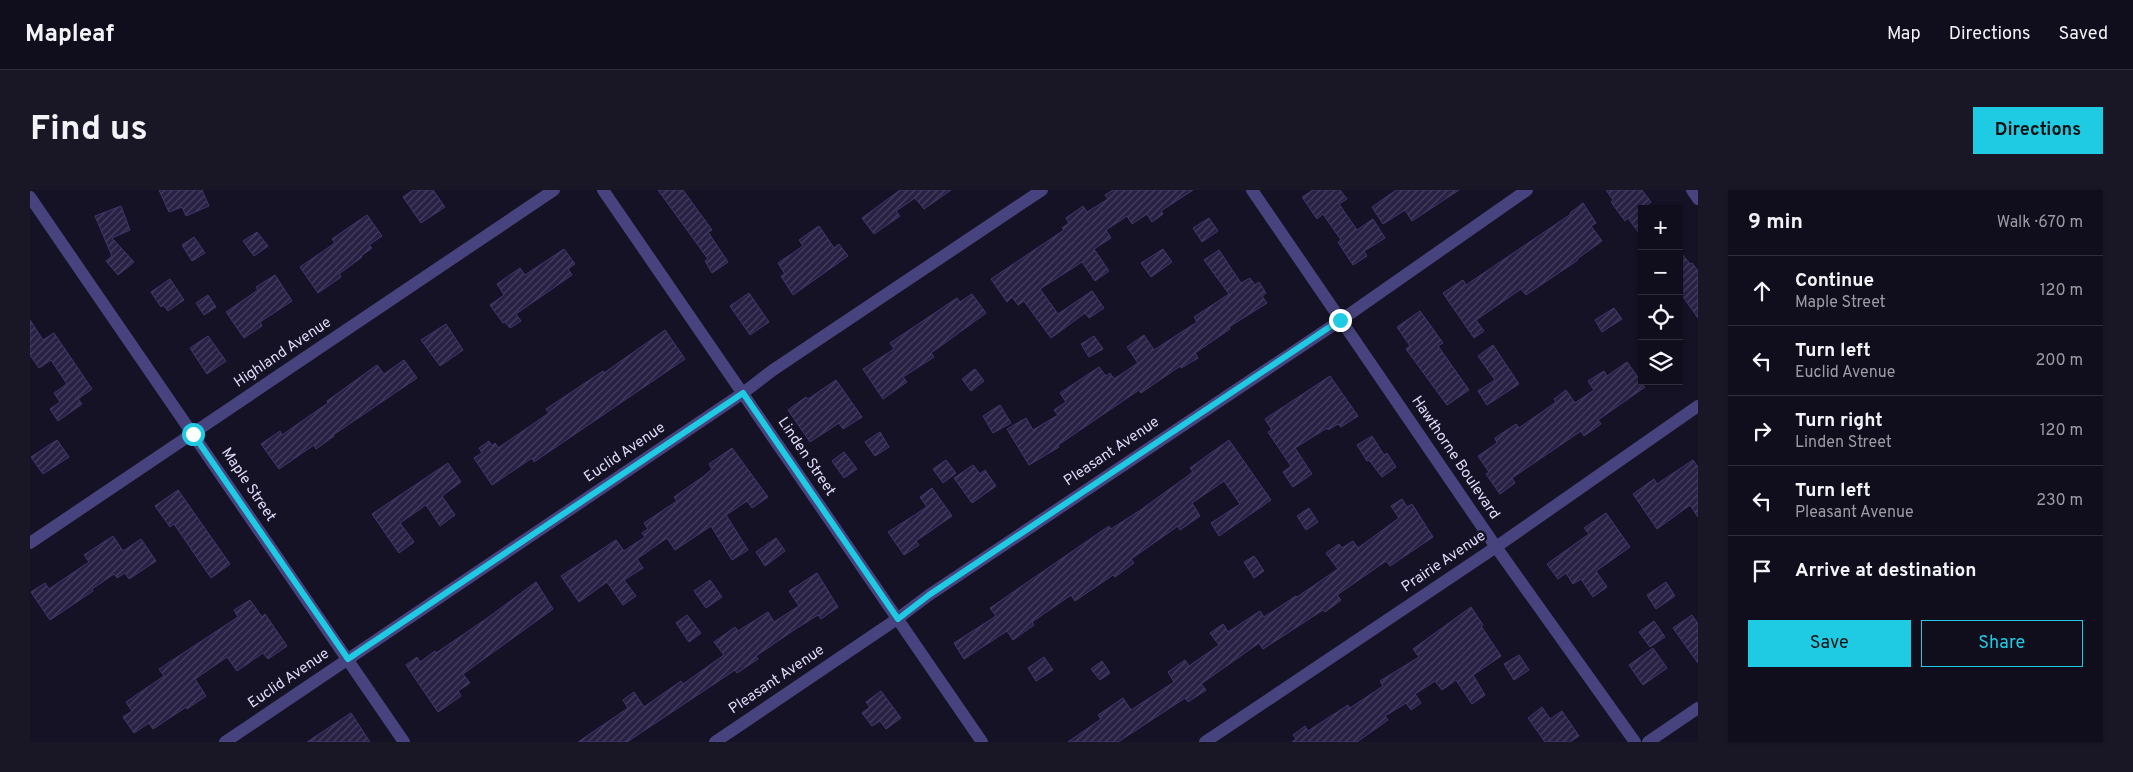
<!DOCTYPE html>
<html lang="en">
<head>
<meta charset="utf-8">
<style>
	body { margin:0; font-family:Overpass,sans-serif; background:#191725; color:#f1f3f6 }
	.controls { position:absolute; right:15px; top:15px; display:grid; overflow:hidden; border-radius:0px; box-shadow:0 1px 4px #0004 }
	.controls button { width:45px; height:45px; display:grid; place-items:center; padding:0; border:0; border-bottom:1px solid #302e3b; background:#100e1c; color:#f1f3f6; font:25px sans-serif }
	.stop { position:absolute; width:15px; height:15px; margin:-11px; border:4px solid #1fcbe3; border-radius:50%; background:#fff }
	.stop.end { background:#1fcbe3; border-color:#fff; box-shadow:0 1px 5px #0008 }
	.list { margin:0; padding:0; list-style:none }
	h2 { display:flex; justify-content:space-between; align-items:center; height:65px; margin:0; padding:0 20px; font-size:21px }
	h2 small { font-size:16px; font-weight:400; color:#9c9ca3 }
	.list li { display:grid; grid-template-columns:32px 1fr auto; gap:15px; align-items:center; box-sizing:border-box; height:70px; padding:0 20px; border-top:1px solid #302e3b }
	.list b { display:block; font-size:19px; white-space:nowrap }
	.list p { margin:0; font-size:16px; white-space:nowrap; color:#9c9ca3 }
	.list em { font-size:16px; font-style:normal; color:#9c9ca3 }
	.actions { display:flex; gap:10px; padding:15px 20px }
	.actions a { flex:1; padding:11px 0; border:1px solid #1fcbe3; border-radius:0px; text-align:center; font-size:18px; color:#1fcbe3 }
	.actions .main { background:#1fcbe3; color:#111 }
	.icon { flex:none; width:28px; height:28px; fill:none; stroke:currentColor; stroke-width:2; stroke-linecap:round; stroke-linejoin:round }
	.map { position:relative; flex:none; width:1668px; height:552px; overflow:hidden; border-radius:0px }
	header { display:flex; align-items:center; gap:30px; box-sizing:border-box; height:70px; padding:0 25px; background:#100e1c; border-bottom:1px solid #302e3b }
	header strong { font-size:24px }
	nav { display:flex; gap:28px; margin-inline-start:auto; font-size:18px }
	.intro { display:flex; align-items:center; justify-content:space-between; box-sizing:border-box; height:120px; padding:0 30px }
	h1 { margin:0; font-size:35px }
	.button { padding:12px 22px; border-radius:0px; background:#1fcbe3; color:#111; font-size:18px; font-weight:700 }
	main { display:flex; gap:30px; padding:0 30px }
	aside { flex:1; background:#100e1c; border-radius:0px; box-shadow:0 1px 4px #0004 }
	.map>svg:first-child { display:block }
	.building { fill:url(#building-hatch); stroke:#42366d }
	.lines { fill:none; stroke-linecap:round; stroke-linejoin:round }
	.street { stroke:#47437e; stroke-width:12 }
	.route { stroke:#1fcbe3; stroke-width:6 }
	.labels { text-anchor:middle; dominant-baseline:central; stroke-width:5; stroke-linejoin:round; paint-order:stroke }
	.street-label { font-size:15px; fill:#dfdbfa; stroke:#161225 }
</style>
</head>
<body>
<header>
<strong>Mapleaf</strong>
<nav><a>Map</a><a>Directions</a><a>Saved</a></nav>
</header>
<div class="intro"><h1>Find us</h1><a class="button">Directions</a></div>
<main>
<div class="map">
<svg width="1668" height="552" viewBox="0 0 1668 552">
	<defs>
		<pattern id="building-hatch" width="6" height="6" patternUnits="userSpaceOnUse" patternTransform="scale(1.25)"><rect width="6" height="6" fill="#292144"/><path d="M-1 1l2-2M0 6l6-6M5 7l2-2" fill="none" stroke="#484160"/></pattern>
	</defs>
	<rect width="100%" height="100%" fill="#161225"/>
	<g class="building">
		<polygon points="129,0 172,0 179,16 156,26 152,17 139,22"/>
		<polygon points="383,0 403,0 415,17 391,33 373,7"/>
		<polygon points="628,0 653,0 682,40 678,42 698,72 682,83 675,71 678,69"/>
		<polygon points="870,0 921,0 894,19 885,8 866,21 870,26 844,44 832,28"/>
		<polygon points="1083,0 1163,0 1131,21 1133,24 1122,32 1117,24 1102,34 1097,26 1076,40 1081,48 1064,59 1079,81 1065,91 1052,72 1010,99 1028,124 1062,101 1074,118 1059,128 1055,123 1021,148 994,111 988,115 982,107 977,112 961,89 1034,40 1032,38 1039,33 1036,28 1053,16 1057,22 1078,9 1075,5"/>
		<polygon points="1283,0 1310,0 1317,9 1309,14 1327,40 1343,29 1355,48 1334,61 1337,66 1323,75 1308,52 1311,50 1293,24 1287,29 1272,7"/>
		<polygon points="1366,0 1429,0 1382,31 1375,20 1353,34 1342,17"/>
		<polygon points="1576,0 1612,0 1621,12 1612,19 1612,47 1598,28 1595,31 1581,12 1583,10"/>
		<polygon points="1553,13 1566,33 1561,36 1572,51 1547,69 1548,70 1496,105 1491,99 1446,130 1454,141 1444,148 1413,103 1433,90 1436,95 1541,24 1540,23"/>
		<polygon points="91,16 100,40 82,48 104,72 88,85 76,71 82,66 65,26"/>
		<polygon points="337,25 352,46 339,55 342,58 331,66 332,67 309,84 311,87 288,103 270,77 305,53 302,49"/>
		<polygon points="1179,28 1188,41 1172,52 1163,38"/>
		<polygon points="789,36 804,58 809,54 818,66 763,105 751,86 755,84 748,73 773,56 769,50"/>
		<polygon points="227,42 238,56 224,66 213,51"/>
		<polygon points="164,47 175,63 162,71 152,55"/>
		<polygon points="534,59 545,74 538,79 542,85 486,124 491,131 480,138 475,132 473,133 460,115 474,105 467,94 490,78 495,85"/>
		<polygon points="1133,59 1142,72 1121,87 1111,73"/>
		<polygon points="1189,60 1211,93 1220,88 1225,95 1229,92 1236,103 1232,106 1237,113 1199,137 1200,139 1165,163 1168,168 1151,178 1150,176 1111,203 1109,200 1028,255 1029,257 999,275 977,239 996,228 1003,240 1028,225 1024,220 1036,212 1030,203 1069,177 1076,186 1080,183 1084,189 1108,173 1097,157 1114,145 1124,160 1167,132 1164,127 1199,104 1174,70"/>
		<polygon points="1649,60 1660,74 1662,73 1668,81 1668,128 1649,101"/>
		<polygon points="245,85 262,111 230,132 232,136 214,148 196,122 228,100 226,97"/>
		<polygon points="140,89 154,110 138,121 133,115 131,117 121,102"/>
		<polygon points="719,103 739,132 720,145 700,116"/>
		<polygon points="942,104 956,123 901,163 904,167 873,187 877,192 853,209 833,179 864,159 860,153 927,108 930,112"/>
		<polygon points="178,105 186,117 174,125 166,113"/>
		<polygon points="1584,118 1592,129 1572,142 1565,130"/>
		<polygon points="1390,121 1413,153 1408,156 1439,200 1417,215 1376,159 1380,156 1367,137"/>
		<polygon points="0,130 13,150 24,143 62,199 48,209 52,214 28,231 20,219 30,212 24,203 37,194 21,170 9,178 0,165"/>
		<polygon points="416,134 433,160 410,176 391,150"/>
		<polygon points="635,140 655,169 504,272 502,268 462,295 444,268 452,263 449,258 459,251 462,256 465,253 468,258 519,223 516,219 573,181 574,183"/>
		<polygon points="178,146 196,171 177,184 160,158"/>
		<polygon points="1064,146 1073,159 1059,167 1051,154"/>
		<polygon points="1463,155 1489,194 1457,215 1448,201 1465,190 1448,166"/>
		<polygon points="374,170 387,188 303,245 304,246 286,259 284,255 249,279 231,254 250,241 252,245 298,213 297,211 347,175 354,184"/>
		<polygon points="1597,172 1615,197 1568,230 1571,234 1554,246 1551,241 1482,288 1485,293 1470,304 1456,284 1459,282 1448,266 1467,253 1465,248 1486,234 1489,238 1526,212 1524,209 1536,200 1545,213 1564,200 1558,191 1574,181 1577,186"/>
		<polygon points="945,179 954,191 941,201 932,189"/>
		<polygon points="1300,186 1328,226 1311,237 1308,234 1298,240 1297,238 1265,258 1282,284 1263,297 1253,282 1261,276 1238,242 1242,240 1235,229"/>
		<polygon points="806,190 832,227 813,239 809,233 780,252 758,220 776,207 778,209"/>
		<polygon points="970,215 981,233 963,243 953,226"/>
		<polygon points="850,242 859,257 845,266 835,252"/>
		<polygon points="1342,246 1354,265 1357,263 1366,277 1352,287 1339,270 1337,271 1327,255"/>
		<polygon points="27,250 39,267 13,284 1,267"/>
		<polygon points="1199,250 1241,310 1189,346 1181,333 1210,314 1194,291 1162,313 1170,326 1150,340 1148,336 1101,369 1104,373 1085,387 1083,385 1045,411 1041,405 1002,432 1004,435 983,450 977,441 934,469 924,453 966,426 960,418 1079,336 1081,339 1112,319 1163,282 1160,278"/>
		<polygon points="702,258 738,307 722,318 717,311 696,325 718,360 702,370 681,336 645,360 637,348 607,369 613,378 594,390 606,406 593,415 577,392 549,412 531,386 586,350 594,361 615,347 612,343 618,339 614,333 647,311 644,307 674,286 682,279 679,274"/>
		<polygon points="814,262 827,279 814,288 802,271"/>
		<polygon points="916,270 926,283 913,293 903,279"/>
		<polygon points="1663,270 1668,277 1668,327 1660,315 1627,339 1603,304 1624,289 1627,294"/>
		<polygon points="418,273 431,292 412,306 425,325 410,336 396,315 370,333 384,352 369,363 342,324"/>
		<polygon points="943,275 950,284 955,280 966,296 942,313 924,288"/>
		<polygon points="902,298 922,326 886,351 889,355 874,365 858,342 897,317 890,307"/>
		<polygon points="148,300 200,374 181,388 144,334 140,337 125,316"/>
		<polygon points="1372,309 1377,317 1382,314 1403,347 1360,376 1356,371 1307,405 1311,410 1295,422 1293,420 1233,459 1229,453 1171,494 1176,500 1158,512 1155,508 1088,552 1038,552 1071,529 1068,525 1093,508 1101,520 1144,492 1138,482 1155,470 1159,476 1189,455 1180,443 1193,434 1198,442 1230,421 1234,427 1266,406 1267,407 1308,379 1296,363 1309,354 1312,358 1323,351 1328,358 1369,328 1361,316"/>
		<polygon points="1279,318 1288,332 1276,340 1267,326"/>
		<polygon points="1576,323 1600,357 1566,381 1577,397 1563,407 1551,389 1543,394 1536,383 1528,389 1517,374 1559,344 1554,338"/>
		<polygon points="83,346 93,361 111,349 126,371 99,389 95,383 87,388 84,384 62,399 63,401 20,430 1,402 15,393 19,399 59,372 54,365"/>
		<polygon points="746,348 755,361 735,376 726,362"/>
		<polygon points="1224,366 1234,381 1224,388 1214,372"/>
		<polygon points="787,383 808,417 791,429 788,425 764,440 726,466 728,469 707,483 705,480 597,552 548,552 598,518 593,510 604,502 614,517 651,491 653,494 694,465 684,452 705,437 708,441 738,422 744,432 769,416 759,401"/>
		<polygon points="680,390 692,407 676,418 664,401"/>
		<polygon points="506,392 523,419 433,484 440,493 428,501 431,506 408,522 376,475 387,467 390,472 405,461 406,463 456,429"/>
		<polygon points="1636,392 1645,406 1626,419 1617,405"/>
		<polygon points="220,410 232,427 235,424 257,456 238,469 233,463 207,481 197,467 165,489 176,506 157,519 156,517 123,539 119,533 104,543 93,527 102,521 96,512 134,486 129,479 208,427 204,420"/>
		<polygon points="1441,417 1453,435 1451,436 1471,466 1443,485 1455,505 1442,514 1426,490 1412,500 1405,491 1385,504 1391,513 1381,520 1376,513 1355,526 1358,530 1327,552 1262,552 1266,549 1263,545 1275,536 1278,541 1318,515 1320,518 1353,496 1350,491 1389,467 1383,459"/>
		<polygon points="657,425 671,443 659,452 646,433"/>
		<polygon points="1662,425 1668,434 1668,473 1643,438"/>
		<polygon points="1624,431 1635,447 1620,457 1609,442"/>
		<polygon points="1623,458 1637,478 1613,495 1599,475"/>
		<polygon points="1489,465 1499,480 1484,490 1474,474"/>
		<polygon points="1014,467 1023,480 1006,491 998,478"/>
		<polygon points="1072,471 1080,483 1070,490 1061,479"/>
		<polygon points="851,501 871,528 856,539 850,531 842,536 832,523 840,517 836,512"/>
		<polygon points="1512,517 1520,529 1532,521 1549,546 1540,552 1515,552 1498,528"/>
		<polygon points="321,523 340,552 277,552"/>
	</g>
	<g class="lines">
		<g class="street">
			<polyline points="573,0 952,552"/>
			<polyline points="1222,0 1466,357 1605,552"/>
			<polyline points="1662,0 1668,9"/>
			<polyline points="0,7 374,552"/>
			<polyline points="0,353 524,0"/>
			<polyline points="195,552 713,203 743,180 1012,0"/>
			<polyline points="685,552 867,429 899,405 1311,130 1497,0"/>
			<polyline points="1175,552 1466,357 1668,216"/>
			<polyline points="1618,552 1668,518"/>
		</g>
	</g>
	<g class="lines">
		<polyline class="route" points="163,244 318,469 713,203 868,429 899,405 1310,130"/>
	</g>
	<g class="labels">
		<g class="street-label">
			<text transform="translate(253 163) rotate(-34)">Highland Avenue</text>
			<text transform="translate(1082 262) rotate(-34)">Pleasant Avenue</text>
			<text transform="translate(595 263) rotate(-34)">Euclid Avenue</text>
			<text transform="translate(776 267) rotate(56)">Linden Street</text>
			<text transform="translate(1425 268) rotate(56)">Hawthorne Boulevard</text>
			<text transform="translate(218 295) rotate(56)">Maple Street</text>
			<text transform="translate(1414 372) rotate(-34)">Prairie Avenue</text>
			<text transform="translate(259 489) rotate(-34)">Euclid Avenue</text>
			<text transform="translate(747 490) rotate(-34)">Pleasant Avenue</text>
		</g>
	</g>
</svg>
<div class="controls">
<button>+</button>
<button>−</button>
<button><svg class="icon" aria-label="locate" viewBox="0 0 24 24"><circle cx="12" cy="12" r="6"/><path d="M12 2v4M12 18v4M2 12h4M18 12h4"/></svg></button>
<button><svg class="icon" aria-label="layers" viewBox="0 0 24 24"><path d="M12 4l9 5-9 5-9-5zM3 14l9 5 9-5"/></svg></button>
</div>
<div class="stop" style="left:163px;top:244px"></div>
<div class="stop end" style="left:1310px;top:130px"></div>
</div>
<aside>
<h2>9 min<small>Walk · 670 m</small></h2>
<ul class="list">
<li><svg class="icon" aria-label="ahead" viewBox="0 0 24 24"><path d="M12 20V5M6 11l6-6 6 6"/></svg><div><b>Continue</b><p>Maple Street</p></div><em>120 m</em></li>
<li><svg class="icon" aria-label="left" viewBox="0 0 24 24"><path d="M17 20v-9H6M10 6l-5 5 5 5"/></svg><div><b>Turn left</b><p>Euclid Avenue</p></div><em>200 m</em></li>
<li><svg class="icon" aria-label="right" viewBox="0 0 24 24"><path d="M7 20v-9h11M14 6l5 5-5 5"/></svg><div><b>Turn right</b><p>Linden Street</p></div><em>120 m</em></li>
<li><svg class="icon" aria-label="left" viewBox="0 0 24 24"><path d="M17 20v-9H6M10 6l-5 5 5 5"/></svg><div><b>Turn left</b><p>Pleasant Avenue</p></div><em>230 m</em></li>
<li><svg class="icon" aria-label="arrive" viewBox="0 0 24 24"><path d="M6 21V4h12l-3 4 3 4H6"/></svg><div><b>Arrive at destination</b></div></li>
</ul>
<div class="actions"><a class="main">Save</a><a>Share</a></div>
</aside>
</main>
</body>
</html>
